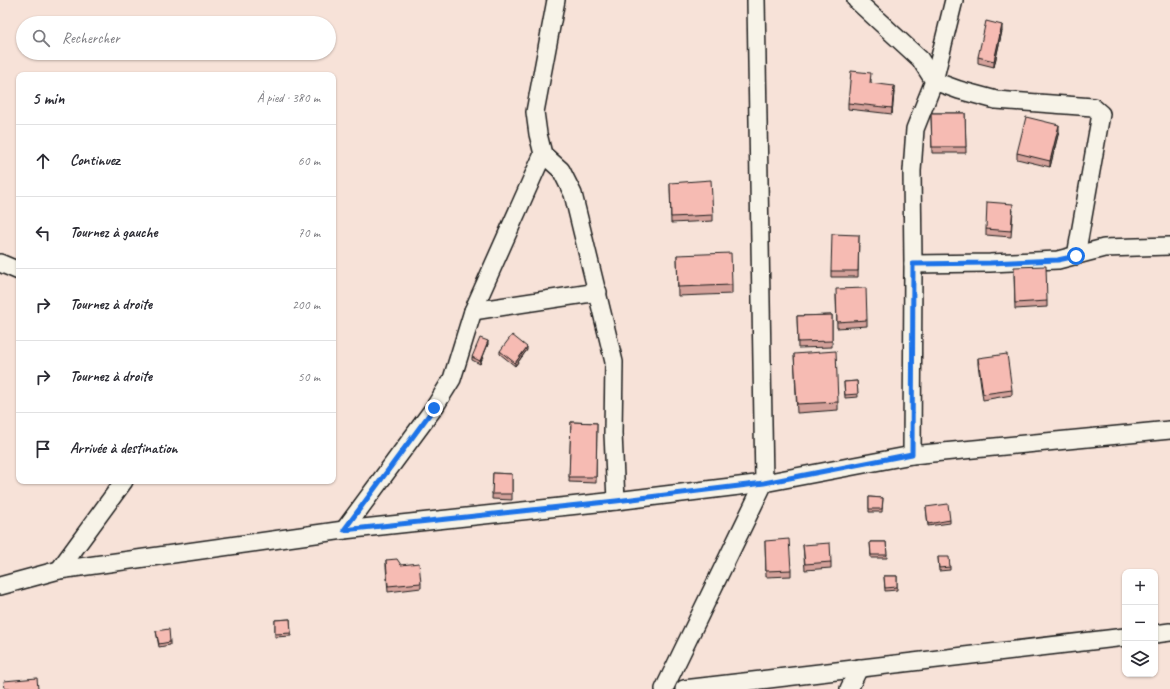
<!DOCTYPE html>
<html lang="fr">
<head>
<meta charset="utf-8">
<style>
	body { margin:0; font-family:Caveat,sans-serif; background:#f2f2f3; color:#2b2b33 }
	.controls { position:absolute; right:12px; bottom:12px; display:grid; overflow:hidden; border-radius:8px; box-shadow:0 1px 3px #0004 }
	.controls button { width:36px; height:36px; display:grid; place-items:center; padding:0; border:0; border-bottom:1px solid #e1e1e2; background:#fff; color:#2b2b33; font:20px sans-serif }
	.stop { position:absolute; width:12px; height:12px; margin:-9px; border:3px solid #1a73e8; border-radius:50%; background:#fff }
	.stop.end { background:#1a73e8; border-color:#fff; box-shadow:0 1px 4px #0008 }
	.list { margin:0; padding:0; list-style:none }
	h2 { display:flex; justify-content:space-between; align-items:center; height:52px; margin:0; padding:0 16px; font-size:17px }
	h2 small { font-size:13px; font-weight:400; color:#7c7c81 }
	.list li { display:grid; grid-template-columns:26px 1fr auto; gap:12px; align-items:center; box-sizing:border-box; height:72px; padding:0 16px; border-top:1px solid #e1e1e2 }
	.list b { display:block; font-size:15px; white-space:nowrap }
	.list em { font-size:13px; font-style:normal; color:#7c7c81 }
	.icon { flex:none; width:22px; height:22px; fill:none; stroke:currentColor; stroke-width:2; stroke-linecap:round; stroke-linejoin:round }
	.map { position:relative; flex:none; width:1170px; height:689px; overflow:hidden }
	.search { position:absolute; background:#fff; box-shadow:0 1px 3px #0004; left:16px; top:16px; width:320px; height:44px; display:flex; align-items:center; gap:10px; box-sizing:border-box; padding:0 14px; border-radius:22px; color:#7c7c81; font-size:15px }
	.panel { position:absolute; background:#fff; box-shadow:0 1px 3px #0004; left:16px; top:72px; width:320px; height:412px; border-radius:8px }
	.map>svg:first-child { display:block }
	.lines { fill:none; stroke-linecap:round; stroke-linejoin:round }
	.street-casing { stroke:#1c1c1c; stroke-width:20 }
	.street { stroke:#f7f3e8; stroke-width:17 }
	.wall { fill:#d4a19a; stroke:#1c1c1c }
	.shaded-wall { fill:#ac837d; stroke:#1c1c1c }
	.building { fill:#f6bbb3; stroke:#1c1c1c }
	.route { stroke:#1a73e8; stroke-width:5 }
</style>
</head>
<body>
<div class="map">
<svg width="1170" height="689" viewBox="0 0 1170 689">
	<rect width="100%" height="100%" fill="#f7e2d8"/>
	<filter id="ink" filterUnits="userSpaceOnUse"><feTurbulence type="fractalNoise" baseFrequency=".025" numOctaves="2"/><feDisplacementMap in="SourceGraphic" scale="8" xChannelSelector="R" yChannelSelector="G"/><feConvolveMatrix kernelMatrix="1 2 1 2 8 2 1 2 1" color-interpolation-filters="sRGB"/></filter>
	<g filter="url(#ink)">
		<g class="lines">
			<g class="street-casing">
				<g id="street">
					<polyline points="556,0 535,112 538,134 543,154 561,170 573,194 614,362 613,433 616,501"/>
					<polyline points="856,0 920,59 934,81 915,129 912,171 913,264 912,455"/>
					<polyline points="954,0 934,81 959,90 996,100 1093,107 1101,114 1076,256"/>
					<polyline points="0,263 19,271"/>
					<polyline points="913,264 990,263 1058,260 1104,248 1170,246"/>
					<polyline points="473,311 598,292"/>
					<polyline points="344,530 434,408 452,379 473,311 543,154"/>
					<polyline points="59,570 124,481"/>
					<polyline points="0,586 59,570 344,530 616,501 764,483 912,455 1170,430"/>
					<polyline points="1155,634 1170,632"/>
					<polyline points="664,689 764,483 756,0"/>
					<polyline points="684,689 1125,637"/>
					<polyline points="849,689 859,668"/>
				</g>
			</g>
			<use href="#street" class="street"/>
		</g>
		<g class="wall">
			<polygon points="1002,31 994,67 978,63 978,57"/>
			<polygon points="871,79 871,83 894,92 892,114 848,109 848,103"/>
			<polygon points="931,113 965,113 966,153 932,153"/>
			<polygon points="1059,131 1050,167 1017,159 1017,153"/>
			<polygon points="670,183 713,215 713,221 671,223"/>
			<polygon points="1013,210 1011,237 986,235 986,229"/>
			<polygon points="859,235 858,277 831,277 831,271"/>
			<polygon points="677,255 732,285 732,294 678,296"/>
			<polygon points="1014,273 1047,301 1047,307 1015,309"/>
			<polygon points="836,295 867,320 867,326 837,328"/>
			<polygon points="832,315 832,347 798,348 797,316"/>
			<polygon points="488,344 480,364 472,360 472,357"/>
			<polygon points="527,350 515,366 500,354 500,351"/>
			<polygon points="794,354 838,402 838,410 797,413"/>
			<polygon points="978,358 1012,390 1012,395 983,400 978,364"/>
			<polygon points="857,381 858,397 845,398 844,382"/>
			<polygon points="571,422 597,423 596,483 569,482"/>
			<polygon points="493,473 512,474 512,500 492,499"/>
			<polygon points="869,497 883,498 882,512 869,512"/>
			<polygon points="926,507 950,520 950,523 928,526"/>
			<polygon points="765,541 791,570 791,576 766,577"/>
			<polygon points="870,542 886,542 887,558 871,558"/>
			<polygon points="803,545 831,562 831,568 805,570"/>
			<polygon points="938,557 950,567 950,570 939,571"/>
			<polygon points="386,560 401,565 421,583 421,588 388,592 386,566"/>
			<polygon points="884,576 897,576 897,590 885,591"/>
			<polygon points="290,619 291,636 275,637 275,620"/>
			<polygon points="156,631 170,642 170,645 159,647"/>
		</g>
		<g class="shaded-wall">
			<polygon points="1002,25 1002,31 994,67 994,61"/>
			<polygon points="894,86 894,92 892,114 892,108"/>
			<polygon points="1059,125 1059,131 1050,167 1050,161"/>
			<polygon points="488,341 488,344 480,364 480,361"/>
			<polygon points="527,347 527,350 515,366 515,363"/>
		</g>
		<g class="building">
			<polygon points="986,21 1002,25 994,61 978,57"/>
			<polygon points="851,71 871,73 870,83 894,86 892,108 848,103"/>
			<polygon points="931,113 965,113 966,147 932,147"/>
			<polygon points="1026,117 1059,125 1050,161 1017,153"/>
			<polygon points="711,180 713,215 671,217 670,183"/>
			<polygon points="987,202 1013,204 1011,231 986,229"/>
			<polygon points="832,234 859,235 858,271 831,271"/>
			<polygon points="731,253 732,285 678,287 677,255"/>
			<polygon points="1046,266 1047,301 1015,303 1014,267"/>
			<polygon points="866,288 867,320 837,322 836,289"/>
			<polygon points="832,315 832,341 798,342 797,316"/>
			<polygon points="512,335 527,347 515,363 500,351"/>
			<polygon points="480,338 488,341 480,361 472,357"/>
			<polygon points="836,351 838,402 797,404 794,354"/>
			<polygon points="1007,354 1012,390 983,394 978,358"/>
			<polygon points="857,381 858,394 845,395 844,382"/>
			<polygon points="571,422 597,423 596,477 569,477"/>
			<polygon points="493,473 512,474 512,494 492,494"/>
			<polygon points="869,497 883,498 882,509 869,509"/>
			<polygon points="948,504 950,520 928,524 926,507"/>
			<polygon points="789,539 791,570 766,571 765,541"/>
			<polygon points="870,542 886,542 887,555 871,555"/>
			<polygon points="830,543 831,562 805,564 803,545"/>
			<polygon points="938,557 949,557 950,567 939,568"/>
			<polygon points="397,559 401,565 419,563 421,583 388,586 386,560"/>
			<polygon points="884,576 897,576 897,587 885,588"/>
			<polygon points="290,619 291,633 275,634 275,620"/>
			<polygon points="169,629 170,642 159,644 156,631"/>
			<polygon points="37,678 38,689 5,689 4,681"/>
		</g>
	</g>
	<g class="lines" filter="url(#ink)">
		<polyline class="route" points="434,408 344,530 616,501 764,483 912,454 913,264 990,263 1058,260 1076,256"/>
	</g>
</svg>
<div class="controls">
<button>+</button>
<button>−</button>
<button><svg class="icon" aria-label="layers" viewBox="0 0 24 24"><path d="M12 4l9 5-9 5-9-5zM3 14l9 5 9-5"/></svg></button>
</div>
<div class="stop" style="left:1076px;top:256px"></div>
<div class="stop end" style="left:434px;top:408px"></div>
<div class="search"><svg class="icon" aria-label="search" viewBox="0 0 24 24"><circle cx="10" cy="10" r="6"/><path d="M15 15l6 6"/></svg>Rechercher</div>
<section class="panel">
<h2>5 min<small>À pied · 380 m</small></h2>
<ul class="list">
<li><svg class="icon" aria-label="ahead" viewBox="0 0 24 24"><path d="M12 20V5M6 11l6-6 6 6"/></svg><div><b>Continuez</b></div><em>60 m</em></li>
<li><svg class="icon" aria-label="left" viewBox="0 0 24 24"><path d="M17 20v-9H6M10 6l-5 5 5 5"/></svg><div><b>Tournez à gauche</b></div><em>70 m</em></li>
<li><svg class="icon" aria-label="right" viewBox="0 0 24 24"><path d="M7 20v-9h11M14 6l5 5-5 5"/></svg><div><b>Tournez à droite</b></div><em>200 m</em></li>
<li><svg class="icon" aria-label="right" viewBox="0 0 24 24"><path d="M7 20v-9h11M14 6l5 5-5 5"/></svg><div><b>Tournez à droite</b></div><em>50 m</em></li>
<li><svg class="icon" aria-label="arrive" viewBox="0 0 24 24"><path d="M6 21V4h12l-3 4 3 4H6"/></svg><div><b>Arrivée à destination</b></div></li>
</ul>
</section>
</div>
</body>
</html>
